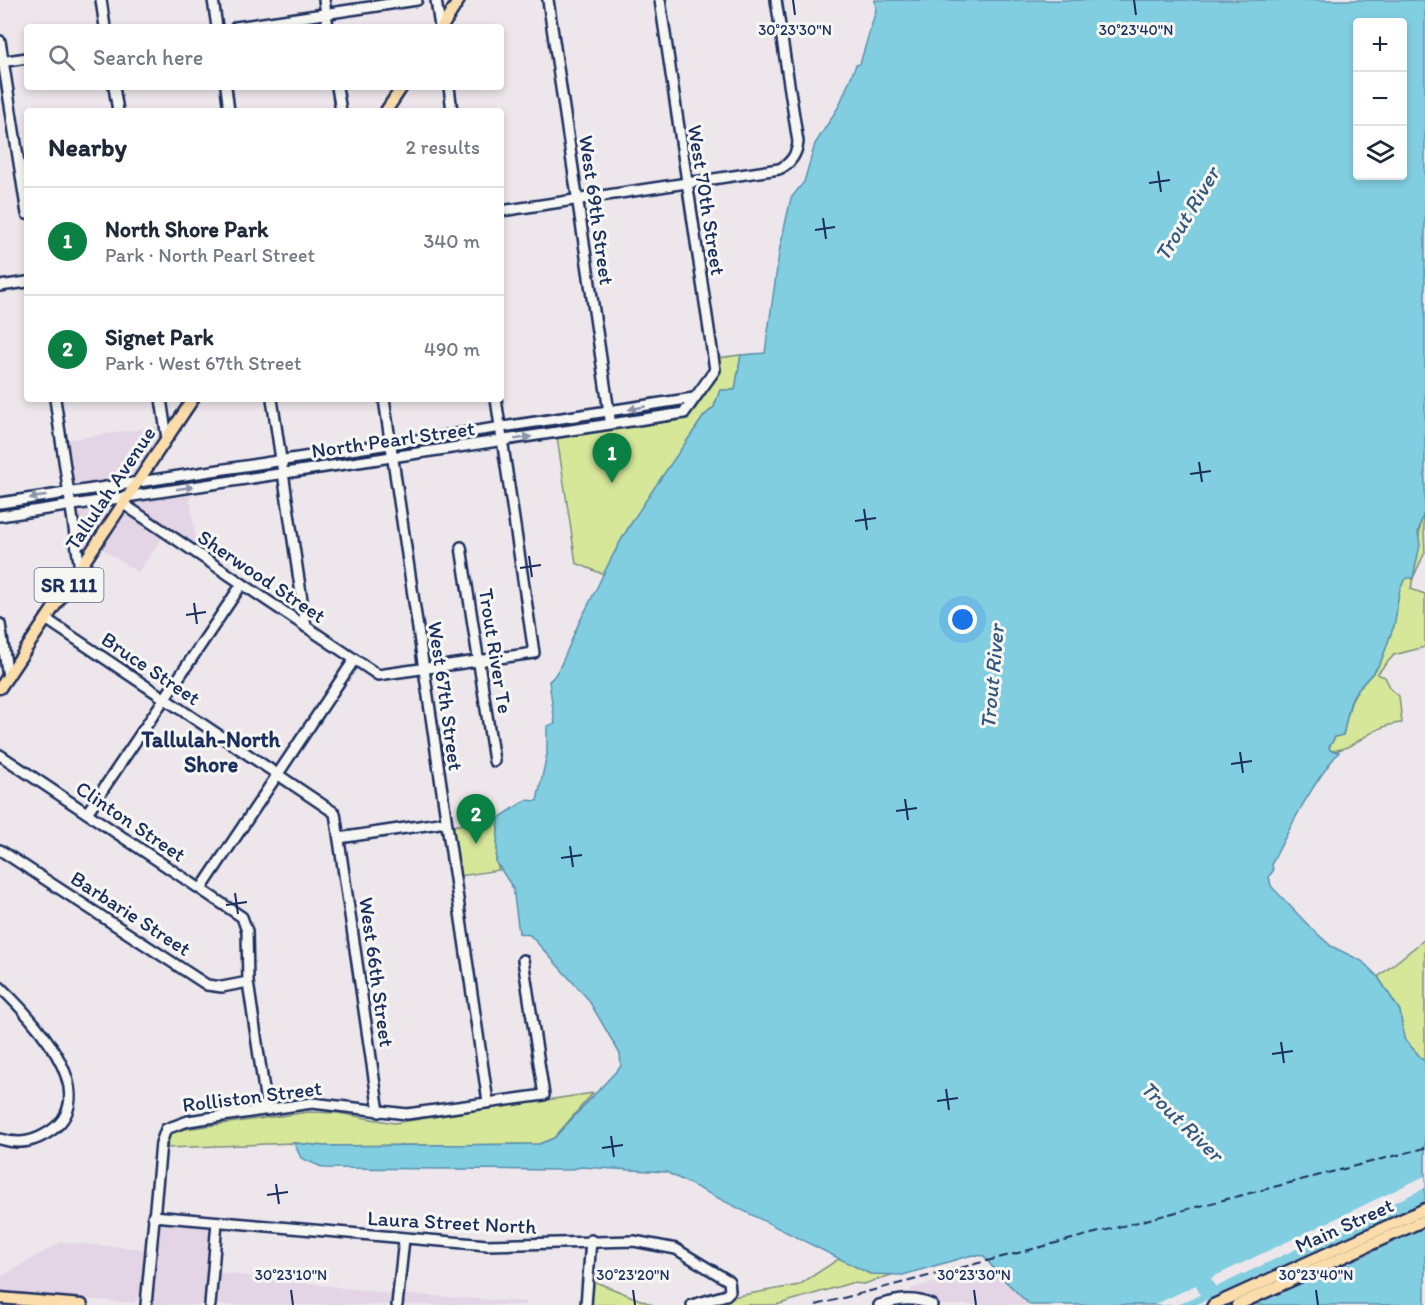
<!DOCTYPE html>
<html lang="en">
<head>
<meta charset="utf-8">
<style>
	body { margin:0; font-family:Itim,sans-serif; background:#f6f6f7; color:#1f2937 }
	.controls { position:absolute; right:18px; top:18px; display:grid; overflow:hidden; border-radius:6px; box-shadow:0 3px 9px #0003 }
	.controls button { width:54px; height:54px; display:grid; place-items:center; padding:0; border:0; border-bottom:2px solid #e0e1e3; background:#fff; color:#1f2937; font:30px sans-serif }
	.you { position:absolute; left:963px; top:620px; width:21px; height:21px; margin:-15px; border:4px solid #fff; border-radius:50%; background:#1a73e8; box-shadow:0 0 0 9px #1a73e833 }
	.badge { display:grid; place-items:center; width:39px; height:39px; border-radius:50%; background:#0b8043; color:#fff; font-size:20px; font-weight:700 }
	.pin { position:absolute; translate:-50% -50px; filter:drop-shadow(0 2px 3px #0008) }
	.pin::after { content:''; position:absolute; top:32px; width:21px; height:18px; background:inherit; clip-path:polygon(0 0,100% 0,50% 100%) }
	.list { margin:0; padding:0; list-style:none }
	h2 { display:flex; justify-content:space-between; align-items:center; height:78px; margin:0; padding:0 24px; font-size:26px }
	h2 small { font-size:20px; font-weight:400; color:#747a83 }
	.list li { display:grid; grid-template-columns:39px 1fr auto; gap:18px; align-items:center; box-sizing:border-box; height:108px; padding:0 24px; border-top:2px solid #e0e1e3 }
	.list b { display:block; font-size:22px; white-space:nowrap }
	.list p { margin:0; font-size:20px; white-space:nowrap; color:#747a83 }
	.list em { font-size:20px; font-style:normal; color:#747a83 }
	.icon { flex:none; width:33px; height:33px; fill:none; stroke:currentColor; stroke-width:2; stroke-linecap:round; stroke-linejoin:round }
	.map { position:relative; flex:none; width:1425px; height:1305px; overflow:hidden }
	.search { position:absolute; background:#fff; box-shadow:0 3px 9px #0003; left:24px; top:24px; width:480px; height:66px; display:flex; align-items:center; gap:15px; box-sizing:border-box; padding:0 21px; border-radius:6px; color:#747a83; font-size:22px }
	.panel { position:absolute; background:#fff; box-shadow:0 3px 9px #0003; left:24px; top:108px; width:480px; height:294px; border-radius:6px }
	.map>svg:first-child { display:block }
	.built { fill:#e3d5e5 }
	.green { fill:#d6e79a; stroke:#788b7c; stroke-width:1.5 }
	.water { fill:#82cee1; stroke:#598ead; stroke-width:1.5; fill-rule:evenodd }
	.pier { fill:#ede7ec }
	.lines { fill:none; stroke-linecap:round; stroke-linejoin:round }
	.minor-casing { stroke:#1b2f5e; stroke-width:14 }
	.major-casing { stroke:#1b2f5e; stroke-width:15 }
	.minor { stroke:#f6f6f2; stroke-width:9 }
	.major { stroke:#fbddab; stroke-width:10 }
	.rail { stroke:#1b2f5e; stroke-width:2; stroke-dasharray:9 4.5; stroke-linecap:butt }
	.oneway { fill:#8892a8 }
	.ticks { fill:none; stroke:#1b2f5e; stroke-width:2 }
	.labels { text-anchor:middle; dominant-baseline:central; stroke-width:6; stroke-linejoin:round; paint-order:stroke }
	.shield { fill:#f6f6f2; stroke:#5d6b8a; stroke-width:1.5 }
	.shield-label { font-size:20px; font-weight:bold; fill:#1b2f5e }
	.street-label { font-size:21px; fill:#1b2f5e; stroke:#f6f6f2 }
	.water-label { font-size:22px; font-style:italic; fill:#35577f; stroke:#f6f6f2 }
	.neighbourhood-label { font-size:22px; font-weight:bold; fill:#1b2f5e; stroke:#f6f6f2 }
	.ticks-label { font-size:15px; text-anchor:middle; fill:#1b2f5e; stroke:#f6f6f2; stroke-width:6; stroke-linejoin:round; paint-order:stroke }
</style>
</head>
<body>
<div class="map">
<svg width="1425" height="1305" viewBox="0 0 1425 1305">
	<rect width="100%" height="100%" fill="#ede7ec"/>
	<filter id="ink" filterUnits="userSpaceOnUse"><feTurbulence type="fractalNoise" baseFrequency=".0167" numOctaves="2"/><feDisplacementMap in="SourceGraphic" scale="12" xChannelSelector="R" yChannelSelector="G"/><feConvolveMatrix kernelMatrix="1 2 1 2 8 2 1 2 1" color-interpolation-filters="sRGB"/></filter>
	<g filter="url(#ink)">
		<g class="built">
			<polygon points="161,426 162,434 133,477 72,487 65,440"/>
			<polygon points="189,492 197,550 132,504 135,499"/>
			<polygon points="107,504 111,511 76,566 68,510"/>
			<polygon points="128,515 163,537 138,573 102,548 124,516"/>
			<polygon points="165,1222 207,1226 211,1228 207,1295 203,1305 155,1305 153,1302 160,1226"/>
			<polygon points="61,1242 145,1249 140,1298 133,1303 0,1292 0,1277"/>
			<polygon points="978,1271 996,1272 1030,1305 940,1305 927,1298 911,1294 910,1289"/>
			<polygon points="216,1272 394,1294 393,1305 216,1305"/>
			<polygon points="403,1294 526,1302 526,1305 402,1305"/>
		</g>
		<g class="green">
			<polygon points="741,355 735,390 720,390 714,407 704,416 628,528 605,575 576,563 557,437 688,419 717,378 718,358"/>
			<path d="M1423 508 1425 552 1413 578 1411 589 1425 594V647L1394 655 1377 674 1385 677 1391 689 1399 696 1402 723C1369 725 1358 750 1330 751L1329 748 1335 737 1343 735C1346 723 1348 709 1353 698 1358 686 1371 677 1378 666 1383 660 1388 640 1392 631 1400 614 1393 593 1407 577H1413Z"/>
			<polygon points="499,818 496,862 499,870 460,876 452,826"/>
			<polygon points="1425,939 1425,1062 1404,1039 1400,1011 1378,977"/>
			<polygon points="593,1093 554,1138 539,1144 324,1146 294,1143 167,1148 170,1134 178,1130 309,1112 338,1113 394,1123"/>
			<polygon points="840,1258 870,1274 894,1274 864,1284 851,1283 776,1305 706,1305 737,1296 799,1285"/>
			<polygon points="593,1281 653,1305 591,1305"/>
		</g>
		<path class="water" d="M875 0H1425V509L1418 532 1420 545 1413 578H1407C1393 593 1400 614 1392 631 1388 640 1383 660 1378 666 1372 676 1357 687 1352 698 1348 709 1346 723 1343 735L1335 737 1329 747 1330 750 1339 752C1311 785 1292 824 1272 863L1273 871 1269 876 1271 886 1310 927 1331 946 1362 961 1378 977 1400 1011 1404 1039 1425 1062V1305H1030L996 1272 984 1256 972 1255 903 1275 870 1274 666 1172 581 1167 568 1170 324 1168 301 1158 294 1143 324 1146 539 1144 554 1138 621 1066 620 1054 588 999 530 935 519 933 513 888 496 862 499 818 526 800 537 801 547 754V726L555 724 549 681C561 674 573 632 582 617 598 587 611 555 629 527 652 489 679 453 704 416L714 407 720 390H735L741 355 765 353 780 247 791 198 804 182 815 144 839 106 856 65 860 64 876 10ZM1358 22H1402V176H1358Z"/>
		<g class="pier">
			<polygon points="1425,1176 1425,1188 1216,1287 1211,1278"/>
			<polygon points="1425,1201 1425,1228 1256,1305 1195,1305"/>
			<polygon points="1196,1285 1200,1295 1178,1305 1154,1305"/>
		</g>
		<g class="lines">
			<g class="minor-casing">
				<g id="minor">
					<polyline points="101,0 105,27"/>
					<polyline points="213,0 217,27"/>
					<polyline points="324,0 328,27"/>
					<polyline points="436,0 440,27"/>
					<polyline points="548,0 610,419"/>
					<polyline points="236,27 417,0"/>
					<polyline points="0,41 27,214"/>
					<polyline points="0,62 27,58"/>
					<polyline points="114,87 118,111"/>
					<polyline points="226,87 229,111"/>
					<polyline points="337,87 341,111"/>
					<polyline points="449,87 452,111"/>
					<path d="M501 211 779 169C790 164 797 154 798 142L776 0"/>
					<polyline points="0,286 27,282"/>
					<polyline points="55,399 80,569"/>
					<polyline points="161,399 167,438"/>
					<polyline points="272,399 306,627"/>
					<polyline points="384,399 488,1102"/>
					<polyline points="0,503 694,398"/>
					<polyline points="122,503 378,675 534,653 496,399"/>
					<polyline points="0,516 684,413 715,370 660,0"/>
					<polyline points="461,547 494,761"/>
					<polyline points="46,619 335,813 379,1112"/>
					<polyline points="0,624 8,677"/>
					<polyline points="0,755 242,917 247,931 248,982 267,1110"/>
					<polyline points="87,813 242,584"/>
					<polyline points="339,838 446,822"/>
					<polyline points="0,850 207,985 222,987 248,982"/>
					<polyline points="201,889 354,660"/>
					<path d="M0 987C29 1015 104 1092 52 1130 35 1142 20 1145 0 1139"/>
					<polyline points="153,1216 487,1245 634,1241 676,1249 729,1281 730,1291 726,1295 692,1305"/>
					<polyline points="146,1305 161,1143 166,1129 188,1121 312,1103 407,1114 544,1095 523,960"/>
					<polyline points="210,1305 217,1222"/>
					<polyline points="397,1305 404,1239"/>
					<polyline points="586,1305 591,1240"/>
					<path d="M879 1305C898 1300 913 1296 932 1305"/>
				</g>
			</g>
			<g class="major-casing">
				<g id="major">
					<polyline points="442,27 459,0"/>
					<polyline points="386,111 402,87"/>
					<polyline points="0,688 193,399"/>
					<polyline points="0,1298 82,1305"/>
					<polyline points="1213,1305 1425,1209"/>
					<polyline points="1237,1305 1425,1220"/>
				</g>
			</g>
			<use href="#minor" class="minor"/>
			<use href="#major" class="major"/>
			<polyline class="rail" points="816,1305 1425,1148"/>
		</g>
		<defs><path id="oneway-solid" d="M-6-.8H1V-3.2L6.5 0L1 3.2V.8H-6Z" transform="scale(1.5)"/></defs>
		<g class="oneway">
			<use href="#oneway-solid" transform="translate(637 408) rotate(170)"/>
			<use href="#oneway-solid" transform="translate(523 438) rotate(-9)"/>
			<use href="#oneway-solid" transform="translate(185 488) rotate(-8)"/>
			<use href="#oneway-solid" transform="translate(38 497) rotate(172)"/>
		</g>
	</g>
	<path class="ticks" d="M793 0 795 15M1134 0 1136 15M1158 171 1161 192M1149 183 1170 180M823 218 826 239M815 230 835 227M1199 462 1202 482M1190 474 1211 471M864 509 867 530M855 521 876 518M529 556 532 577M520 568 541 565M194 603 197 624M186 615 206 612M1240 752 1243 773M1231 764 1252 761M905 799 908 820M896 811 917 808M570 846 573 867M561 858 582 855M235 893 238 914M226 905 247 902M1281 1042 1284 1063M1272 1054 1293 1051M946 1089 949 1110M937 1101 958 1098M611 1136 614 1157M602 1148 623 1145M276 1184 279 1204M267 1195 288 1192M291 1290 293 1305M633 1290 635 1305M974 1290 976 1305M1316 1290 1318 1305"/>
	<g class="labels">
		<rect class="shield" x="34.5" y="568" width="69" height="34" rx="4.5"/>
		<g class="shield-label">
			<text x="69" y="585">SR 111</text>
		</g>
		<g class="street-label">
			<text transform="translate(707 200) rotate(81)">West 70th Street</text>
			<text transform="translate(597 210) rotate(82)">West 69th Street</text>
			<text transform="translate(393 439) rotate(-8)">North Pearl Street</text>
			<text transform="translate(110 488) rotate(-56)">Tallulah Avenue</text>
			<text transform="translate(262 576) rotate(34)">Sherwood Street</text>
			<text transform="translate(496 651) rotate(81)">Trout River Te</text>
			<text transform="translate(151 668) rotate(34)">Bruce Street</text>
			<text transform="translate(446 696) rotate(82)">West 67th Street</text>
			<text transform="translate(131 821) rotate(34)">Clinton Street</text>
			<text transform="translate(131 913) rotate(33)">Barbarie Street</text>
			<text transform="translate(377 972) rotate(82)">West 66th Street</text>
			<text transform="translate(252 1096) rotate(-7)">Rolliston Street</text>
			<text transform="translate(452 1222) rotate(3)">Laura Street North</text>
			<text transform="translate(1344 1225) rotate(-24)">Main Street</text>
		</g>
		<g class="water-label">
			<text transform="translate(1187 214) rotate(-59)">Trout River</text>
			<text transform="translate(992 677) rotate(-85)">Trout River</text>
			<text transform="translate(1182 1121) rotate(44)">Trout River</text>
		</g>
		<g class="neighbourhood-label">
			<text x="211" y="739">Tallulah-North<tspan x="211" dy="25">Shore</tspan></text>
		</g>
	</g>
	<g class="ticks-label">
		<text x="795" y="35">30°23'30"N</text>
		<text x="1136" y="35">30°23'40"N</text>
		<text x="291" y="1280">30°23'10"N</text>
		<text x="633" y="1280">30°23'20"N</text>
		<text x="974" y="1280">30°23'30"N</text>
		<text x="1316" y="1280">30°23'40"N</text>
	</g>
</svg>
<div class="controls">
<button>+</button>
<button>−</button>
<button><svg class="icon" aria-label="layers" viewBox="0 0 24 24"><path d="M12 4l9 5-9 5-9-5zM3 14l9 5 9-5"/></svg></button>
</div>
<div class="you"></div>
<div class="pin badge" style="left:612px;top:483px">1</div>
<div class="pin badge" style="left:476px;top:844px">2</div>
<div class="search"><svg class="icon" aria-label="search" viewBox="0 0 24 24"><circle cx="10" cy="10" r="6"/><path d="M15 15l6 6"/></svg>Search here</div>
<section class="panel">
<h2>Nearby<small>2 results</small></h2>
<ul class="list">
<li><span class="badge">1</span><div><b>North Shore Park</b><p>Park · North Pearl Street</p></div><em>340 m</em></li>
<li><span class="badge">2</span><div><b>Signet Park</b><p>Park · West 67th Street</p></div><em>490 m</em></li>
</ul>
</section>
</div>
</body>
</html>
